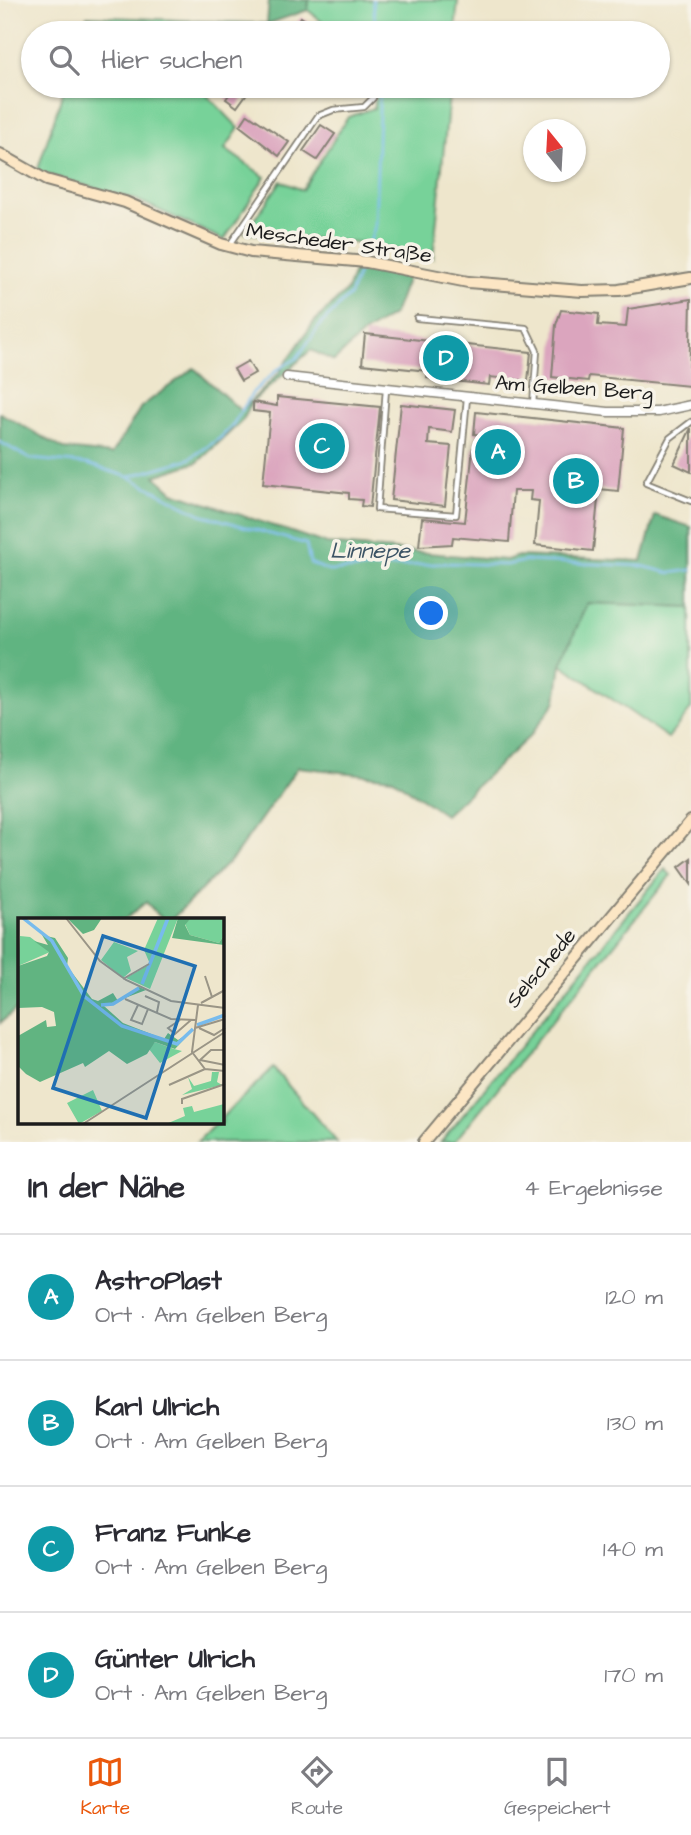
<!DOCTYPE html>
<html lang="de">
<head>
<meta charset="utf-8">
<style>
	body { margin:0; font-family:"Architects Daughter",sans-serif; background:#f2f2f3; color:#2b2b33 }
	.compass { position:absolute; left:523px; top:119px; width:63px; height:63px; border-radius:50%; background:#fff; box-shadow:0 2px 5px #0004; rotate:342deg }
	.you { position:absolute; left:432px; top:614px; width:24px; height:24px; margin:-18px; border:5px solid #fff; border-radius:50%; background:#1a73e8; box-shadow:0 0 0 10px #1a73e833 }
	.badge { display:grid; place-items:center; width:46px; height:46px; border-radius:50%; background:#ea580c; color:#fff; font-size:23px; font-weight:700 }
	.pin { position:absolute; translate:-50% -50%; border:4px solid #fff; box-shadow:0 2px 7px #0006 }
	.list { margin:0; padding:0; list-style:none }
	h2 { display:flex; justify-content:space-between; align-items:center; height:91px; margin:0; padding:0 28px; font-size:30px }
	h2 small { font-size:23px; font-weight:400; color:#7c7c81 }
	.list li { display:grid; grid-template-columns:46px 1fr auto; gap:21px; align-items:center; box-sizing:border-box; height:126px; padding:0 28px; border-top:2px solid #e1e1e2 }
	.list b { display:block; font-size:26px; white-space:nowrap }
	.list p { margin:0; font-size:23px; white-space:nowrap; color:#7c7c81 }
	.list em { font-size:23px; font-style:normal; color:#7c7c81 }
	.icon { flex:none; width:38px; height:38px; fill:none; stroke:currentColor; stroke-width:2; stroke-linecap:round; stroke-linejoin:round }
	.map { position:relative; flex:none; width:691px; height:1142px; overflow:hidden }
	.search { position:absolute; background:#fff; box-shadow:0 2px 5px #0004; left:21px; right:21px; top:21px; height:77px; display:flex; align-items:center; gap:18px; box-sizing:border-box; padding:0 24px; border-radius:38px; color:#7c7c81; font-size:26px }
	.sheet { height:595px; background:#fff }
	nav { display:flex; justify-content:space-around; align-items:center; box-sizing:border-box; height:98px; border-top:2px solid #e1e1e2; background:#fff; font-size:19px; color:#7c7c81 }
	nav a { display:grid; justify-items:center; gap:4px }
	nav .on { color:#ea580c }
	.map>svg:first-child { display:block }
	.green { fill:#77d299; stroke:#4a775a; stroke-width:2 }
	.forest { fill:#61b481; stroke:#3e684e; stroke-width:2 }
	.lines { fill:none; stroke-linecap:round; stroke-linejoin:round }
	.stream { stroke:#77bbed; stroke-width:2.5 }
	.building { fill:#dba5be }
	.lane-casing { stroke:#858174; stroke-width:8 }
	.street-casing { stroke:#858174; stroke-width:11 }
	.secondary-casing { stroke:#858174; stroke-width:14 }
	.lane { stroke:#fff; stroke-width:4.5 }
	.street { stroke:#fff; stroke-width:8 }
	.secondary { stroke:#fce6c4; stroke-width:10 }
	.labels { text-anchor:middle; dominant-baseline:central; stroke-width:7; stroke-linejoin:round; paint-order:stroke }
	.street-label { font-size:21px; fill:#1c1c1c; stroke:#f7f3e8 }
	.water-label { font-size:23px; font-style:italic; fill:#3c5465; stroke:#f7f3e8 }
	.inset-river { fill:none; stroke:#77bbed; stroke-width:3.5 }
	.inset-road { fill:none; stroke:#9a9586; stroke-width:2 }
	.view { fill:#1f6fb2; fill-opacity:0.15; stroke:#1f6fb2; stroke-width:3.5 }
	.inset-edge { fill:none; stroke:#1c1c1c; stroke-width:3.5 }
</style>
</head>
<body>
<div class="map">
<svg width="691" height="1142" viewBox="0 0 691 1142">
	<rect width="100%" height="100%" fill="#f7f3e8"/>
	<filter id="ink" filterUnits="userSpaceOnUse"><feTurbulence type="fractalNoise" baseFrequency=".0143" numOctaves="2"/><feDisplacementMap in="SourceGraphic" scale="14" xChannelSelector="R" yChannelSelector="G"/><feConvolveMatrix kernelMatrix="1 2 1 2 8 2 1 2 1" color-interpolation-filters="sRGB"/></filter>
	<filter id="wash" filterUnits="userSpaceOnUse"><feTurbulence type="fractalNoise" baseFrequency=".00686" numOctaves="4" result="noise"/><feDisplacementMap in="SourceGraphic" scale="28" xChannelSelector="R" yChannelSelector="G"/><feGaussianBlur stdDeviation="1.57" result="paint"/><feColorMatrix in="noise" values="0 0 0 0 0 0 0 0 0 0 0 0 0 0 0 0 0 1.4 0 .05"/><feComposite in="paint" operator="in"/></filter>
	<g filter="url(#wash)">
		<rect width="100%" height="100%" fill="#eee6cc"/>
		<g class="green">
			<polygon points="309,0 458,0 455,33 335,33 308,10"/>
			<polygon points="87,16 267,24 259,33 82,33"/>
			<polygon points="65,86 212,86 206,94 239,128 225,149 265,177 224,240 137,200 37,172"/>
			<polygon points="377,86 450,86 433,258 365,243 245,233 281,181 302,190 348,117 374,108"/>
			<polygon points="587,603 691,607 691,709 668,738 561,664"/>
			<polygon points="665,869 671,875 454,1142 441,1142"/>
			<polygon points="273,1068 337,1142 197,1142 216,1123 222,1123 222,1117"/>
		</g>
		<g class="forest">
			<polygon points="269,0 309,0 308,10 267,24"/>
			<polygon points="355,269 408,277 394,314 363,334 334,361 311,350 252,402 243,420 198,462 155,476 173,492 327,544 506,560 518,556 642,561 655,515 691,527 691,607 587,603 561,664 556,701 530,736 445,815 392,778 298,767 234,857 171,920 163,920 146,902 124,920 19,920 19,1007 0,1023 0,413 64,449 112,454 141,407 194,368 241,411 278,374 314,322 347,290"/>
		</g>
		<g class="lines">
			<g class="stream">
				<polyline points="373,0 376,33"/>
				<polyline points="364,259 375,226 380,86"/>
				<polyline points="0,442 30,459 87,464 129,477 200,514 306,544 310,563 329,571 448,563 506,565 526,561 642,566 670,573 691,570"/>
				<polyline points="131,476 189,459 220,438 232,426 253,392 278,369 296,359 322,323 350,295 361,265"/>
			</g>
		</g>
		<g id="blocks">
			<g class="building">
				<polygon points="301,17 311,24 304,33 290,33"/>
				<polygon points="235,86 248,92 237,107 226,99"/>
				<polygon points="248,114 289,142 279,156 240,126"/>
				<polygon points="321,125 335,134 317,160 303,151"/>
				<polygon points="691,299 689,386 589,376 588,381 552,377 556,325 561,310 599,314 598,325 626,327 628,309"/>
				<polygon points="365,334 531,352 528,381 490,377 489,385 427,378 428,371 362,364"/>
				<polygon points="248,361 255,373 241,381 234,369"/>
				<polygon points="277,397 380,407 370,507 361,506 362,500 349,499 349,493 263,484 270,413 253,411 253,402 277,406"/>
				<polygon points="401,404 455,410 452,432 429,429 428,444 451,446 445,506 391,500"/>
				<polygon points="476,412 624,428 618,491 599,489 593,551 535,545 539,501 530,500 531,491 513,491 509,542 453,537 452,544 419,546 422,518 465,522 473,448 491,450 493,436 474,434"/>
				<polygon points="691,428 691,472 674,464"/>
				<polygon points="691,858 691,884 679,867"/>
			</g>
		</g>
	</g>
	<g filter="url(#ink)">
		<use href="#blocks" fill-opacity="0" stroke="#858174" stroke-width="2"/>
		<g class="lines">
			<g class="lane-casing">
				<g id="lane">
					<polyline points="229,246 318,116 333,110 364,107 373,98 374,87"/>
					<polyline points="417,318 526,328 537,351 533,404"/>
					<polyline points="386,389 377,509 456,515 467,398"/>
					<polyline points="691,422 670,438 646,483 691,501"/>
				</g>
			</g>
			<g class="street-casing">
				<polyline id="street" points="287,377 608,412 658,412 691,405"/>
			</g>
			<g class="secondary-casing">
				<g id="secondary">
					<polyline points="0,154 46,180 125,202 221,244 251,252 367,262 468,282 582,291 619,290 691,278"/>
					<polyline points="424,1142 691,821"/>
				</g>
			</g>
			<use href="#lane" class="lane"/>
			<use href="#street" class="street"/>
			<use href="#secondary" class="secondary"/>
		</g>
	</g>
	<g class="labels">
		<g class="street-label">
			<text transform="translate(339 243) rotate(8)">Mescheder Straße</text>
			<text transform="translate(574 388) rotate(4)">Am Gelben Berg</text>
			<text transform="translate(541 968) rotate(-50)">Selschede</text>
		</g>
		<g class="water-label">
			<text x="370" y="551">Linnepe</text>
		</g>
	</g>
	<g transform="translate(18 918)">
		<rect width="206" height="206" fill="#eee6cc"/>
		<path d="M140 0H160L132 71 108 60 132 46 126 32ZM173 0H206V17L201 25 172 17 167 6ZM2 18 12 19 32 34 0 48ZM96 24 120 33 109 39 113 53 105 60 83 42ZM137 124 156 131 164 133 142 145 131 131ZM194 154H201L199 164 204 167 164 177 174 171 170 159 176 168 193 163ZM75 172 84 193 61 206 49 185ZM206 186V206H148L167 198 165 190 174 188 176 194Z" fill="#77d299"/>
		<path d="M49 0H84L76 12 65 16ZM160 0H173L167 7 172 17 201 25 206 17V27L154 20ZM24 17 37 20 50 40 49 48 74 81 80 83 95 75 100 83 121 69 128 72 86 88 105 105 146 121 150 115 160 122 173 114 157 131 137 124 129 136 109 146 91 133 67 149 65 145 22 164 8 156 0 148V118L28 102 29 109 38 108 36 94 24 89 0 90V48L29 38 31 34 16 23 30 27Z" fill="#61b481"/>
		<path class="inset-river" d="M5 0 34 23 66 78 104 108 159 126 175 111M124 66 150 0M83 87 95 86 121 70M179 107 207 97"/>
		<path class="inset-road" d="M48 0 82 43 108 62 153 83 207 90M187 58 194 79M105 61 131 46M127 78 141 84 139 94M107 81 153 101 178 102M183 85 207 72M120 87 113 102 124 106 130 91M180 87 174 134 187 151 207 153M162 102 150 110 157 116 173 102M177 110 207 101M181 110 196 117 207 110M182 142 207 147M181 143 193 132H207M151 167 187 151M164 186V181L207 166M65 206 207 114"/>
		<path class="view" d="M85 18 177 48 128 200 35 170Z"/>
		<rect width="206" height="206" class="inset-edge"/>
	</g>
</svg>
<svg class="compass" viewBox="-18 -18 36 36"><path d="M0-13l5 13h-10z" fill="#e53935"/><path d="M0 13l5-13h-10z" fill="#7c7c81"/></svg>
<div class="you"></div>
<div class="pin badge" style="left:498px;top:452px;background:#0f9aa8">A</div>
<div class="pin badge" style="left:576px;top:481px;background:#0f9aa8">B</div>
<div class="pin badge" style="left:322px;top:446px;background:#0f9aa8">C</div>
<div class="pin badge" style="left:446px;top:358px;background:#0f9aa8">D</div>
<div class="search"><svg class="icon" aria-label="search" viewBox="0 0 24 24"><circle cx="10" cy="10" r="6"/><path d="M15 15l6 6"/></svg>Hier suchen</div>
</div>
<section class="sheet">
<h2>In der Nähe<small>4 Ergebnisse</small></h2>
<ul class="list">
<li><span class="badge" style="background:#0f9aa8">A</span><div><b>AstroPlast</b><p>Ort · Am Gelben Berg</p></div><em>120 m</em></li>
<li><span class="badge" style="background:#0f9aa8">B</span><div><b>Karl Ulrich</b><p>Ort · Am Gelben Berg</p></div><em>130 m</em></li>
<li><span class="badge" style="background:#0f9aa8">C</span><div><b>Franz Funke</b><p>Ort · Am Gelben Berg</p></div><em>140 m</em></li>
<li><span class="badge" style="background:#0f9aa8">D</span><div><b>Günter Ulrich</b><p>Ort · Am Gelben Berg</p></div><em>170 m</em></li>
</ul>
</section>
<nav>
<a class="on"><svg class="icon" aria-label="map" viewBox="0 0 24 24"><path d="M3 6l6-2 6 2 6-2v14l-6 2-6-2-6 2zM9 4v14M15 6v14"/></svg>Karte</a>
<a><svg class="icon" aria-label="directions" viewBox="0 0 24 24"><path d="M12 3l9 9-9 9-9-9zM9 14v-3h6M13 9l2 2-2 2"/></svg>Route</a>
<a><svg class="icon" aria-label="saved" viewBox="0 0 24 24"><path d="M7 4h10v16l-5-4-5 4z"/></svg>Gespeichert</a>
</nav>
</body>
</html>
